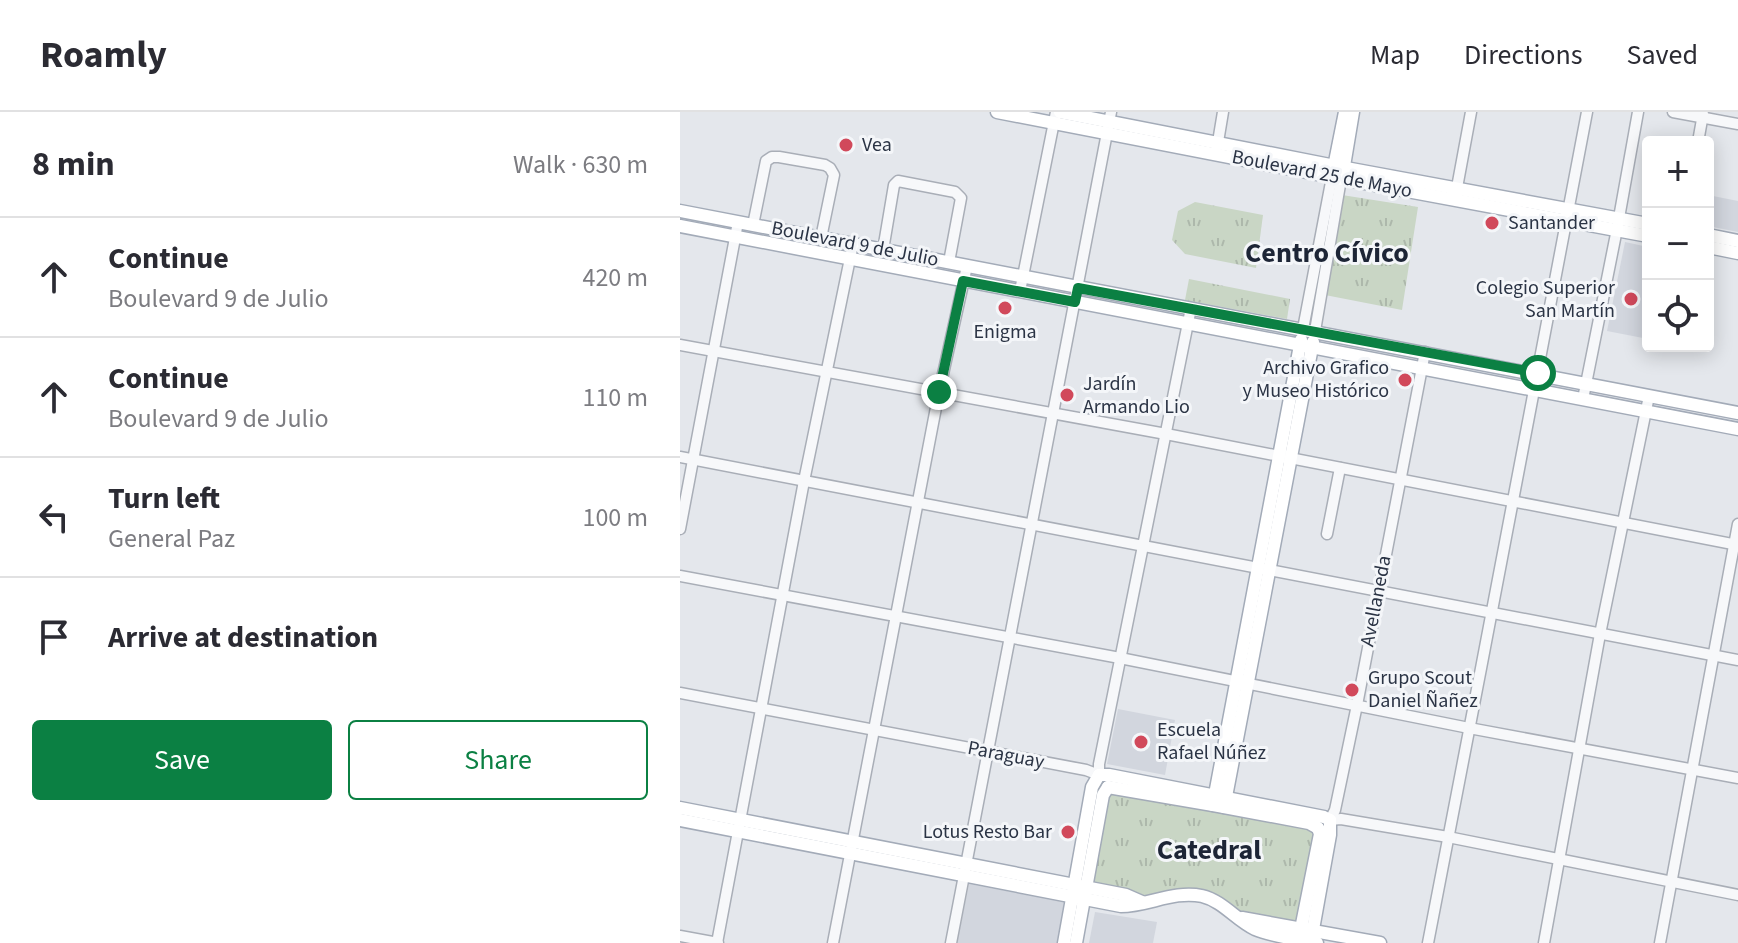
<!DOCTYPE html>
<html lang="en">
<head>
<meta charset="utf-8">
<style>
	body { margin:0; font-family:"Source Sans 3",sans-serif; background:#f2f2f3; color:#2b2b33 }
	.controls { position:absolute; right:24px; top:24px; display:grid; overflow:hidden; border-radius:8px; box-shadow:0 4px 20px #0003 }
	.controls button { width:72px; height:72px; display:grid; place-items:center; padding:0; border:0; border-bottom:2px solid #e1e1e2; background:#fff; color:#2b2b33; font:40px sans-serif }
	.stop { position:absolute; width:24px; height:24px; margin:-18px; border:6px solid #0b8043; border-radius:50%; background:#fff }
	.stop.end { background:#0b8043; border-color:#fff; box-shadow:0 2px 8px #0008 }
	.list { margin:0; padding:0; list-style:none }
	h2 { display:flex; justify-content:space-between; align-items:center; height:104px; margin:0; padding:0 32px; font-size:34px }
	h2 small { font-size:26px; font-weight:400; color:#7c7c81 }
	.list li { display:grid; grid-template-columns:52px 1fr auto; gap:24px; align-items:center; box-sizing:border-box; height:120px; padding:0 32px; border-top:2px solid #e1e1e2 }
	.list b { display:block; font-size:30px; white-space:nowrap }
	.list p { margin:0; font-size:26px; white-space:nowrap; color:#7c7c81 }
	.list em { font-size:26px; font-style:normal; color:#7c7c81 }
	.actions { display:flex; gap:16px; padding:24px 32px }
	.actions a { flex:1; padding:18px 0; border:2px solid #0b8043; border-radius:8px; text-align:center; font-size:28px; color:#0b8043 }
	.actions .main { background:#0b8043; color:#fff }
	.icon { flex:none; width:44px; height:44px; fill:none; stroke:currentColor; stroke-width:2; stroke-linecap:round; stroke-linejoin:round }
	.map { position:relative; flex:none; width:1058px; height:831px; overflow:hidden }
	header { display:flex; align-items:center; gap:48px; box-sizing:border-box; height:112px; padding:0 40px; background:#fff; border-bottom:2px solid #e1e1e2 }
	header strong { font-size:38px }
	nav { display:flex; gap:44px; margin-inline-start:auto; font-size:28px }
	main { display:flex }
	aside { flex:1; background:#fff }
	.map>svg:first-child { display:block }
	.built { fill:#d2d6de }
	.park { fill:url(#park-tufts) }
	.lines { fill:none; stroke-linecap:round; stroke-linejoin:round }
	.minor-casing { stroke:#a9aeb7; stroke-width:13 }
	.major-casing { stroke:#a3abb8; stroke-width:15 }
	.minor { stroke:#f7f8fa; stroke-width:10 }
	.major { stroke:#fff; stroke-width:12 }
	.route { stroke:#0b8043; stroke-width:10 }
	.poi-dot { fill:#d1495b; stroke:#f4f6f9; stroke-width:3 }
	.labels { text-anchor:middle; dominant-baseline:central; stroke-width:6; stroke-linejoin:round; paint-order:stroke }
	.poi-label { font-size:20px; fill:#2b3445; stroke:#f4f6f9; text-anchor:start }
	.street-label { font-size:20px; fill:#2b3445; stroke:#f4f6f9 }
	.district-label { font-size:28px; font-weight:bold; fill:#1d2536; stroke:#f4f6f9 }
</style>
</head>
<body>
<header>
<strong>Roamly</strong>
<nav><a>Map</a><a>Directions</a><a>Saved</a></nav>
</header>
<main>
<aside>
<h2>8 min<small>Walk · 630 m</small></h2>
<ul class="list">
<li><svg class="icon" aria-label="ahead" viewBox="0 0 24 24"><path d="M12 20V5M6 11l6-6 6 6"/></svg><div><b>Continue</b><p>Boulevard 9 de Julio</p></div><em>420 m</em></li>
<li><svg class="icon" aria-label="ahead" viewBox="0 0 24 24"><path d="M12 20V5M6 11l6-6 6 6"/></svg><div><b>Continue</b><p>Boulevard 9 de Julio</p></div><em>110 m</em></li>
<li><svg class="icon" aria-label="left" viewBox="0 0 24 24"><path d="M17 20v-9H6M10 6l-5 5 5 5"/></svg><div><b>Turn left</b><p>General Paz</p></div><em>100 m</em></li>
<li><svg class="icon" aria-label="arrive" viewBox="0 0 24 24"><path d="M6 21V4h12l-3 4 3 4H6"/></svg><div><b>Arrive at destination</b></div></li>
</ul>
<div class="actions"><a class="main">Save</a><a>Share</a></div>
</aside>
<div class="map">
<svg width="1058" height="831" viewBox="0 0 1058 831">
	<defs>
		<pattern id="park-tufts" width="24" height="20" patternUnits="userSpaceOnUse" patternTransform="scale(2)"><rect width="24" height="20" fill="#c9d6c5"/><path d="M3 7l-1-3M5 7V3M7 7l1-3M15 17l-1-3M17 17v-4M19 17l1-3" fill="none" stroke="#adb8ab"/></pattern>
	</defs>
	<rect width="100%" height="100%" fill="#e4e7ec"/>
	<g class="built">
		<polygon points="1028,83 1058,89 1058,120 1028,114"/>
		<polygon points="945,130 968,135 968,227 927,219"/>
		<polygon points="438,597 495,608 485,663 427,652"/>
		<polygon points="289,772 384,790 377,831 277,831"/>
		<polygon points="415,800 477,810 473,831 409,831"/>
	</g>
	<g class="park">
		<polygon points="662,83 738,95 722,198 645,183"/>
		<polygon points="515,90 583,103 576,156 505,142 492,128 498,99"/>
		<polygon points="509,167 610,187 607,207 505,188"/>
		<polygon points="425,678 638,716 621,815 577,808 520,784 462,790 406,775"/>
	</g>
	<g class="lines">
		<g class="minor-casing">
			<g id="minor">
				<polyline points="993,0 1058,12"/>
				<polyline points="1018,30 1023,2"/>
				<polyline points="537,36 543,0"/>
				<polyline points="776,81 791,0"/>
				<polyline points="73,113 86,49 92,45 99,45 145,53 150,56 154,63 141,126"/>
				<polyline points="203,138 214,73 218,69 275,80 281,86 269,150"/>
				<polyline points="340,179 376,0"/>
				<polyline points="623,217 652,65"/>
				<polyline points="635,219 661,67"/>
				<polyline points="0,233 486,322 1058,433"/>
				<polyline points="903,287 937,117 958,0"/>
				<polyline points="0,345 1058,548"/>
				<polyline points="0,417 58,110"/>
				<polyline points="647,422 660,356"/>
				<polyline points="0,464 440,546 789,616 1058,666"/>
				<polyline points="0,581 406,658 419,663 419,652 511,196"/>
				<polyline points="650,708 655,698 677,593 745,240"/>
				<polyline points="650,708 661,707 768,725 1058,783"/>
				<polyline points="0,824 38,831"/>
				<polyline points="37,831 124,369 173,132"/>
				<polyline points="153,831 259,280 287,154"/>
				<polyline points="271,831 431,0"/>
				<path d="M748 831C801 554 856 277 907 0"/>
				<polyline points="864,831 920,522 969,284"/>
				<polyline points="980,831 1058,412"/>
			</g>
		</g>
		<g class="major-casing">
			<g id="major">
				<polyline points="317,0 652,65 968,124"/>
				<polyline points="380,0 655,54 968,112"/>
				<polyline points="653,60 665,0"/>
				<polyline points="663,60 673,0"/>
				<polyline points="0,99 1058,301"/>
				<polyline points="0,114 1058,317"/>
				<polyline points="1028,123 1058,129"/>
				<polyline points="1028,135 1058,141"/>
				<polyline points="419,663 429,663 644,705 650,708"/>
				<polyline points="428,675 533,693 629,711 638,716"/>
				<polyline points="533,693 621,228"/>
				<polyline points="544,695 633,230"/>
				<polyline points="0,696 446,783 462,790"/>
				<path d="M0 708 441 794C468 794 494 778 522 784 543 789 556 808 575 817 592 824 619 828 637 831"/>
				<polyline points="562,806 700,831"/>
				<polyline points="620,822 640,722 638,716"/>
				<polyline points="632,823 650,723 650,708"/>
				<polyline points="384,831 412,675 419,663"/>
				<polyline points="396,831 423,683 428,675"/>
			</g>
		</g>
		<use href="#minor" class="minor"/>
		<use href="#major" class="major"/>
	</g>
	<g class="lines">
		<polyline class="route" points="259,280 283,169 395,190 398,176 858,261"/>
	</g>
	<g class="poi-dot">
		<circle cx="166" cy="33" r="8"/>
		<circle cx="812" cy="111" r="8"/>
		<circle cx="951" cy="187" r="8"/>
		<circle cx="325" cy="196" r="8"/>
		<circle cx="725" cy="268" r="8"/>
		<circle cx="387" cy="283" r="8"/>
		<circle cx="672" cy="578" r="8"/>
		<circle cx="461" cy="630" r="8"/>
		<circle cx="388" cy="720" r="8"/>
	</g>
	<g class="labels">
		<g class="poi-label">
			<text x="182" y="33">Vea</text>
			<text x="828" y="111">Santander</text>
			<text x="935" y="176" text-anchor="end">Colegio Superior<tspan x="935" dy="23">San Martín</tspan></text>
			<text x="325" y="220" text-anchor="middle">Enigma</text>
			<text x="709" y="256" text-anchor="end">Archivo Grafico<tspan x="709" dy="23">y Museo Histórico</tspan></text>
			<text x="403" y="272">Jardín<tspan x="403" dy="23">Armando Lio</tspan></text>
			<text x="688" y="566">Grupo Scout<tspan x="688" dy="23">Daniel Ñañez</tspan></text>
			<text x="477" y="618">Escuela<tspan x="477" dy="23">Rafael Núñez</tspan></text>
			<text x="372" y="720" text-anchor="end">Lotus Resto Bar</text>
		</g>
		<g class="street-label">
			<text transform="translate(642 62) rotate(11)">Boulevard 25 de Mayo</text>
			<text transform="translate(175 132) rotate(11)">Boulevard 9 de Julio</text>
			<text transform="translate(696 489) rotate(-79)">Avellaneda</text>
			<text transform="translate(326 643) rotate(11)">Paraguay</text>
		</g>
		<g class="district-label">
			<text x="647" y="141">Centro Cívico</text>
			<text x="529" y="738">Catedral</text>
		</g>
	</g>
</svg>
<div class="controls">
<button>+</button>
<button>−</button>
<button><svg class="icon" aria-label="locate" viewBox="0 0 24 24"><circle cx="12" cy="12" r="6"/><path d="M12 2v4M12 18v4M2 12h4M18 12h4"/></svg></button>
</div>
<div class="stop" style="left:858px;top:261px"></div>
<div class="stop end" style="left:259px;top:280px"></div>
</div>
</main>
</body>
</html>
